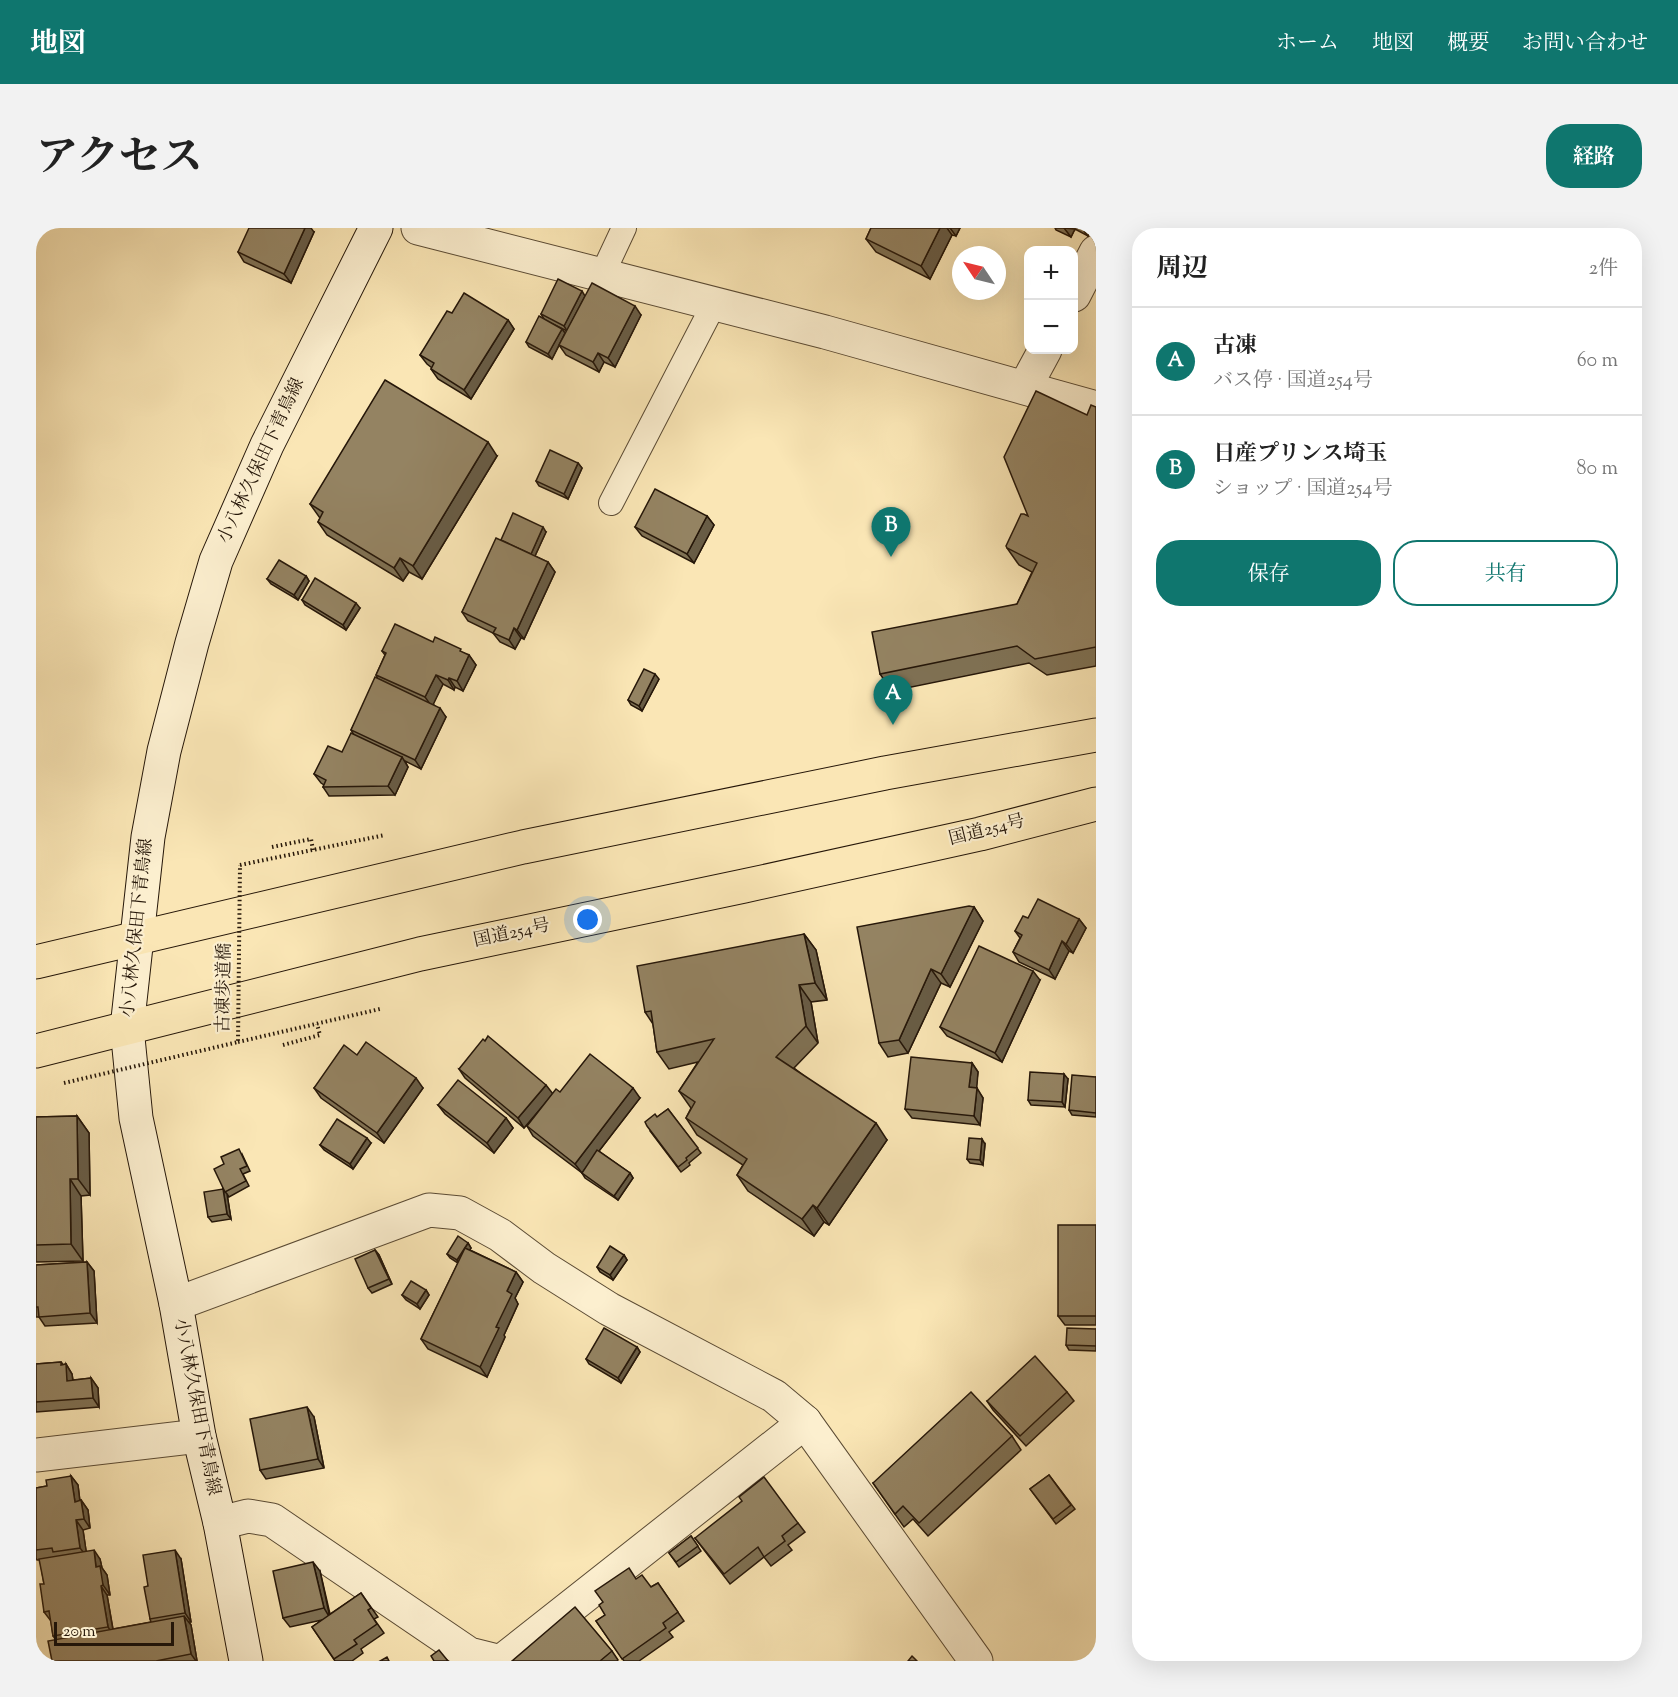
<!DOCTYPE html>
<html lang="ja">
<head>
<meta charset="utf-8">
<style>
	body { margin:0; font-family:"Sorts Mill Goudy","Noto Serif JP",serif; background:#f2f2f2; color:#222 }
	.controls { position:absolute; right:18px; top:18px; display:grid; overflow:hidden; border-radius:12px; box-shadow:0 6px 24px #0002 }
	.controls button { width:54px; height:54px; display:grid; place-items:center; padding:0; border:0; border-bottom:2px solid #e0e0e0; background:#fff; color:#222; font:30px sans-serif }
	.compass { position:absolute; left:916px; top:18px; width:54px; height:54px; border-radius:50%; background:#fff; box-shadow:0 6px 24px #0002; rotate:305deg }
	.scale { position:absolute; left:18px; bottom:15px; width:120px; box-sizing:border-box; padding-left:6px; border:3px solid #261709; border-top:0; font-size:16px; line-height:21px; white-space:nowrap; color:#261709; -webkit-text-stroke:4px #fcefcf; paint-order:stroke }
	.you { position:absolute; left:552px; top:692px; width:21px; height:21px; margin:-15px; border:4px solid #fff; border-radius:50%; background:#1a73e8; box-shadow:0 0 0 9px #1a73e833 }
	.badge { display:grid; place-items:center; width:39px; height:39px; border-radius:50%; background:#0f766e; color:#fff; font-size:20px; font-weight:700 }
	.pin { position:absolute; translate:-50% -50px; filter:drop-shadow(0 2px 3px #0008) }
	.pin::after { content:''; position:absolute; top:32px; width:21px; height:18px; background:inherit; clip-path:polygon(0 0,100% 0,50% 100%) }
	.list { margin:0; padding:0; list-style:none }
	h2 { display:flex; justify-content:space-between; align-items:center; height:78px; margin:0; padding:0 24px; font-size:26px }
	h2 small { font-size:20px; font-weight:400; color:#767676 }
	.list li { display:grid; grid-template-columns:39px 1fr auto; gap:18px; align-items:center; box-sizing:border-box; height:108px; padding:0 24px; border-top:2px solid #e0e0e0 }
	.list b { display:block; font-size:22px; white-space:nowrap }
	.list p { margin:0; font-size:20px; white-space:nowrap; color:#767676 }
	.list em { font-size:20px; font-style:normal; color:#767676 }
	.actions { display:flex; gap:12px; padding:18px 24px }
	.actions a { flex:1; padding:14px 0; border:2px solid #0f766e; border-radius:24px; text-align:center; font-size:21px; color:#0f766e }
	.actions .main { background:#0f766e; color:#fff }
	.map { position:relative; flex:none; width:1060px; height:1433px; overflow:hidden; border-radius:24px }
	header { display:flex; align-items:center; gap:36px; box-sizing:border-box; height:84px; padding:0 30px; background:#0f766e; color:#fff }
	header strong { font-size:28px }
	nav { display:flex; gap:33px; margin-inline-start:auto; font-size:21px }
	.intro { display:flex; align-items:center; justify-content:space-between; box-sizing:border-box; height:144px; padding:0 36px }
	h1 { margin:0; font-size:42px }
	.button { padding:15px 27px; border-radius:24px; background:#0f766e; color:#fff; font-size:21px; font-weight:700 }
	main { display:flex; gap:36px; padding:0 36px }
	aside { flex:1; background:#fff; border-radius:24px; box-shadow:0 6px 24px #0002 }
	.map>svg:first-child { display:block }
	.lines { fill:none; stroke-linecap:round; stroke-linejoin:round }
	.lane-casing { stroke:#5b4b34; stroke-width:26 }
	.street-casing { stroke:#5b4b34; stroke-width:35 }
	.secondary-casing { stroke:#261709; stroke-width:35 }
	.highway-casing { stroke:#261709; stroke-width:35 }
	.path { stroke:#261709; stroke-width:4; stroke-dasharray:1.5 3; stroke-linecap:butt }
	.lane { stroke:#fcefcf; stroke-width:24 }
	.street { stroke:#fcefcf; stroke-width:33 }
	.secondary { stroke:#fcefcf; stroke-width:33 }
	.highway { stroke:#fae6b5; stroke-width:33 }
	.path-bridge { stroke:#261709; stroke-width:4; stroke-dasharray:1.5 3; stroke-linecap:butt }
	.wall { fill:#7f7154; stroke:#261709; stroke-width:1.5; fill-rule:evenodd }
	.shaded-wall { fill:#685c45; stroke:#261709; stroke-width:1.5 }
	.building { fill:#948362; stroke:#261709; stroke-width:1.5 }
	.labels { text-anchor:middle; dominant-baseline:central; stroke-width:4.5; stroke-linejoin:round; paint-order:stroke }
	.street-label { font-size:18px; fill:#261709; stroke:#fcefcf }
</style>
</head>
<body>
<header>
<strong>地図</strong>
<nav><a>ホーム</a><a>地図</a><a>概要</a><a>お問い合わせ</a></nav>
</header>
<div class="intro"><h1>アクセス</h1><a class="button">経路</a></div>
<main>
<div class="map">
<svg width="1060" height="1433" viewBox="0 0 1060 1433">
	<rect width="100%" height="100%" fill="#fae6b5"/>
	<filter id="stains"><feTurbulence type="fractalNoise" baseFrequency=".00333" numOctaves="4"/><feColorMatrix values="0 0 0 0 .2 0 0 0 0 .09 0 0 0 0 .02 0 0 0 .5 -.17"/></filter>
	<radialGradient id="worn" r=".72"><stop offset=".6" stop-color="#630" stop-opacity="0"/><stop offset="1" stop-color="#630" stop-opacity=".3"/></radialGradient>
	<g class="lines">
		<g class="lane-casing">
			<g id="lane">
				<polyline points="566,47 588,0"/>
				<polyline points="575,275 678,76"/>
			</g>
		</g>
		<g class="street-casing">
			<g id="street">
				<polyline points="382,0 789,104 1060,180"/>
				<polyline points="1038,67 1060,24"/>
				<polyline points="989,159 1009,122"/>
				<polyline points="140,1076 393,982 424,985 464,1007 508,1040 573,1081 738,1168 769,1194 940,1433"/>
				<polyline points="0,1227 163,1208"/>
				<polyline points="184,1295 212,1288 236,1292 433,1426 461,1433"/>
				<polyline points="466,1433 769,1194"/>
			</g>
		</g>
		<g class="secondary-casing">
			<polyline id="secondary" points="210,1433 184,1295 163,1208 140,1076 100,890 91,800 112,609 128,523 156,415 180,333 231,217 340,0"/>
		</g>
		<g class="highway-casing">
			<g id="highway">
				<polyline points="0,734 487,619 849,545 1060,507"/>
				<polyline points="0,823 384,726 708,658 944,606 1060,576"/>
			</g>
		</g>
		<g class="path">
			<polyline points="236,619 275,611 277,622"/>
			<polyline points="204,637 349,607"/>
			<polyline points="202,814 344,781"/>
			<polyline points="247,817 284,807 281,796"/>
		</g>
		<use href="#lane" class="lane"/>
		<use href="#street" class="street"/>
		<use href="#secondary" class="secondary"/>
		<use href="#highway" class="highway"/>
		<polyline class="path-bridge" points="28,855 202,814 204,637"/>
	</g>
	<g class="wall">
		<polygon points="835,0 924,0 920,8 916,7 894,51 840,24 830,11"/>
		<polygon points="1019,0 1056,0 1052,8 1039,1 1035,9 1020,2"/>
		<polygon points="278,4 255,55 208,34 202,24"/>
		<path d="M549 68 605 87 579 139 568 134 563 144 530 127 523 117 529 106 516 131 493 119 490 114 508 91 505 86ZM509 92 531 103 529 105 526 101Z"/>
		<polygon points="416,85 472,92 478,101 435,171 402,151 395,141 396,140 391,136 384,127"/>
		<polygon points="1060,179 1060,438 1011,447 993,435 856,463 844,446 981,376 996,344 983,337 971,320 992,288 1051,187"/>
		<polygon points="461,228 386,351 373,344 367,353 291,307 282,294 284,290 274,276"/>
		<polygon points="542,235 546,240 532,271 503,258 500,253"/>
		<polygon points="671,288 678,297 658,335 606,308 599,299"/>
		<polygon points="510,304 499,328 512,334 519,344 488,411 485,410 479,421 464,414 457,405 432,393 426,384 465,312"/>
		<polygon points="270,348 273,353 262,372 235,356 231,351"/>
		<polygon points="266,372 324,380 310,402 269,377"/>
		<polygon points="397,414 433,427 440,437 427,463 419,459 418,462 407,456 397,476 410,489 385,541 369,533 372,539 359,567 293,568 287,559 288,557 285,555 278,546 306,524 318,507 315,502 342,451 340,447 349,427 346,423"/>
		<polygon points="623,451 606,483 595,477 592,472"/>
		<polygon points="938,679 947,693 914,759 905,755 872,825 852,829 843,815"/>
		<polygon points="992,690 1043,691 1050,700 1037,725 1033,723 1019,751 983,734 977,724 984,710 979,703"/>
		<polygon points="768,706 780,722 791,772 775,774 782,815 758,840 851,912 793,997 788,994 778,1008 712,963 701,947 707,937 661,907 650,890 655,880 643,863 662,834 633,841 621,824 617,796 609,784"/>
		<polygon points="1004,752 966,834 911,808 904,799"/>
		<polygon points="321,827 387,860 348,915 285,870 278,860"/>
		<polygon points="936,835 942,844 940,860 947,870 944,897 876,890 869,881"/>
		<polygon points="423,841 516,866 524,864 604,870 563,923 594,945 597,950 582,972 549,950 546,945 497,908 491,898 506,879 488,900 429,850"/>
		<polygon points="1060,849 1060,889 1036,887 1033,882"/>
		<polygon points="1032,851 1029,879 995,877 992,872"/>
		<polygon points="402,877 470,890 477,900 458,925 409,886"/>
		<polygon points="632,881 665,925 653,935 654,937 645,944 614,903 621,889"/>
		<polygon points="41,888 53,905 54,967 45,968 47,1033 0,1034 0,889"/>
		<polygon points="335,915 317,941 288,922 284,917"/>
		<polygon points="949,916 947,937 934,935 931,931"/>
		<polygon points="206,926 214,943 207,946 213,958 193,969 191,966 195,991 176,994 172,989"/>
		<polygon points="1060,997 1060,1097 1029,1097 1022,1088"/>
		<polygon points="432,1015 435,1020 434,1022 480,1044 487,1054 479,1070 482,1076 468,1107 469,1109 451,1149 392,1121 385,1111 422,1035 414,1030 411,1026"/>
		<polygon points="339,1022 343,1027 356,1056 336,1065 332,1060"/>
		<polygon points="588,1027 591,1032 577,1052 564,1044 561,1039"/>
		<polygon points="51,1034 58,1043 61,1095 9,1098 3,1089 0,1089 0,1037"/>
		<polygon points="390,1062 393,1067 384,1081 370,1072 366,1067"/>
		<polygon points="1060,1101 1060,1123 1033,1122 1030,1117"/>
		<polygon points="601,1119 604,1124 585,1155 553,1136 550,1131"/>
		<polygon points="25,1134 27,1137 30,1136 36,1146 37,1152 55,1150 62,1160 63,1179 0,1184 0,1136"/>
		<polygon points="1031,1164 1038,1173 990,1218 957,1182 951,1173"/>
		<polygon points="278,1189 288,1240 230,1251 224,1242"/>
		<polygon points="976,1208 985,1222 892,1308 877,1291 868,1299 837,1255"/>
		<polygon points="1013,1247 1039,1281 1020,1296 994,1261"/>
		<polygon points="35,1248 42,1257 44,1273 45,1272 52,1282 54,1300 47,1302 50,1323 64,1331 66,1340 71,1347 74,1367 71,1367 77,1401 115,1394 114,1391 112,1358 145,1331 155,1394 153,1394 155,1397 161,1433 16,1433 20,1412 17,1408 15,1393 8,1384 8,1356 4,1332 1,1332 0,1330 0,1260 11,1258"/>
		<polygon points="762,1295 769,1304 752,1317 756,1322 735,1338 728,1329 694,1356 659,1310"/>
		<polygon points="655,1308 665,1323 643,1339 633,1325"/>
		<polygon points="284,1343 294,1386 325,1365 342,1389 338,1391 348,1405 325,1421 327,1425 316,1433 299,1433 276,1399 286,1392 254,1399 247,1390"/>
		<polygon points="600,1351 615,1359 622,1355 648,1393 633,1404 637,1409 603,1433 588,1433 560,1393 569,1387"/>
		<polygon points="576,1423 582,1432 581,1433 476,1433"/>
	</g>
	<g class="shaded-wall">
		<polygon points="269,0 275,0 278,4 255,55 248,46"/>
		<polygon points="904,0 911,0 916,7 894,51 885,38"/>
		<polygon points="914,0 924,0 920,8"/>
		<polygon points="1028,0 1039,1 1035,9"/>
		<polygon points="1050,0 1056,0 1052,8 1048,3"/>
		<polygon points="546,63 549,68 531,103 528,98"/>
		<polygon points="599,78 605,87 579,139 572,130"/>
		<polygon points="472,92 478,101 435,171 428,162"/>
		<polygon points="526,101 529,105 516,131 512,126"/>
		<polygon points="562,125 568,134 563,144 557,134"/>
		<polygon points="452,214 461,228 386,351 377,338"/>
		<polygon points="542,235 546,240 532,271 528,266"/>
		<polygon points="671,288 678,297 658,335 651,326"/>
		<polygon points="507,299 510,304 498,330 495,326"/>
		<polygon points="364,330 373,344 367,353 358,340"/>
		<polygon points="512,334 519,344 488,411 481,402"/>
		<polygon points="270,348 273,353 262,372 258,367"/>
		<polygon points="320,375 324,380 310,402 307,397"/>
		<polygon points="478,400 485,410 479,421 473,412"/>
		<polygon points="433,427 440,437 427,463 421,453"/>
		<polygon points="619,446 623,451 606,483 603,478"/>
		<polygon points="400,447 407,456 396,479 389,469"/>
		<polygon points="413,450 419,459 418,462 412,452"/>
		<polygon points="404,480 410,489 385,541 379,532"/>
		<polygon points="366,529 372,539 359,567 352,558"/>
		<polygon points="938,679 947,693 914,759 905,746"/>
		<polygon points="1043,691 1050,700 1037,725 1030,716"/>
		<polygon points="768,706 780,722 791,772 779,755"/>
		<polygon points="1026,713 1033,723 1019,751 1013,742"/>
		<polygon points="895,741 905,755 872,825 863,812"/>
		<polygon points="997,743 1004,752 966,834 959,825"/>
		<polygon points="763,757 775,774 782,815 770,798"/>
		<polygon points="936,835 942,844 940,869 933,859"/>
		<polygon points="1028,846 1032,851 1029,879 1026,874"/>
		<polygon points="380,850 387,860 348,915 341,905"/>
		<polygon points="510,857 517,866 488,900 482,890"/>
		<polygon points="597,860 604,870 546,945 539,936"/>
		<polygon points="941,860 947,870 944,897 938,888"/>
		<polygon points="41,888 53,905 54,967 42,951"/>
		<polygon points="470,890 477,900 458,925 451,915"/>
		<polygon points="840,895 851,912 793,997 781,980"/>
		<polygon points="331,910 335,915 317,941 314,936"/>
		<polygon points="946,911 949,916 947,937 944,932"/>
		<polygon points="594,945 597,950 582,972 578,968"/>
		<polygon points="34,951 45,968 47,1033 35,1016"/>
		<polygon points="187,961 191,966 195,991 191,986"/>
		<polygon points="777,977 788,994 778,1008 766,991"/>
		<polygon points="432,1015 435,1020 424,1037 421,1032"/>
		<polygon points="339,1022 343,1027 356,1056 353,1051"/>
		<polygon points="588,1027 591,1032 577,1052 574,1047"/>
		<polygon points="51,1034 58,1043 61,1095 54,1085"/>
		<polygon points="480,1044 487,1054 479,1070 482,1076 468,1107 469,1109 451,1149 444,1139 460,1099 471,1063"/>
		<polygon points="390,1062 393,1067 384,1081 381,1076"/>
		<polygon points="601,1119 604,1124 585,1155 582,1150"/>
		<polygon points="25,1134 30,1141 30,1136 36,1146 38,1162 31,1153"/>
		<polygon points="55,1150 62,1160 63,1179 57,1170"/>
		<polygon points="271,1179 278,1189 288,1240 282,1231"/>
		<polygon points="35,1248 42,1257 45,1283 39,1274"/>
		<polygon points="45,1272 52,1282 54,1300 48,1291"/>
		<polygon points="40,1292 47,1302 51,1329 44,1320"/>
		<polygon points="58,1322 64,1331 66,1340 71,1347 74,1367 67,1357 60,1339"/>
		<polygon points="139,1322 145,1331 155,1394 149,1385"/>
		<polygon points="277,1334 284,1343 294,1390 288,1380"/>
		<polygon points="65,1358 71,1367 78,1408 72,1399"/>
		<polygon points="148,1388 155,1397 161,1433 160,1433 155,1426"/>
	</g>
	<g class="building">
		<polygon points="213,0 269,0 248,46 202,24"/>
		<polygon points="835,0 904,0 885,38 830,11"/>
		<polygon points="522,51 546,63 528,98 505,86"/>
		<polygon points="556,55 599,78 572,130 562,125 557,134 523,117"/>
		<polygon points="428,65 472,92 428,162 395,141 398,135 384,127 411,83 416,85"/>
		<polygon points="503,88 526,101 512,126 490,114"/>
		<polygon points="349,152 452,214 377,338 364,330 358,340 282,294 287,284 274,276"/>
		<polygon points="1000,163 1051,187 1055,177 1060,179 1060,419 999,431 981,418 844,446 836,404 981,376 1001,335 971,320 970,318 985,286 988,286 992,288 968,229"/>
		<polygon points="514,222 542,235 528,266 500,253"/>
		<polygon points="619,261 671,288 651,326 599,299"/>
		<polygon points="477,285 507,299 495,326 465,312"/>
		<polygon points="460,310 512,334 481,402 478,400 473,412 457,405 460,400 426,384"/>
		<polygon points="243,332 270,348 258,367 231,351"/>
		<polygon points="279,350 320,375 307,397 266,372"/>
		<polygon points="359,396 397,414 399,409 425,421 424,423 433,427 421,453 413,450 412,452 400,447 389,469 340,447 350,425 346,423"/>
		<polygon points="608,441 619,446 603,478 592,472"/>
		<polygon points="339,449 404,480 379,532 315,502"/>
		<polygon points="315,505 366,529 352,558 287,559 290,552 278,546 292,518 306,524"/>
		<polygon points="1002,671 1043,691 1030,716 1026,713 1013,742 977,724 986,707 979,703 987,688 992,690"/>
		<polygon points="933,678 938,679 905,746 895,741 863,812 843,815 821,699"/>
		<polygon points="768,706 779,755 763,757 770,798 740,829 840,895 781,980 777,977 766,991 701,947 711,931 650,890 659,874 643,863 678,811 621,824 615,783 609,784 601,738"/>
		<polygon points="943,718 997,743 959,825 904,799"/>
		<polygon points="452,808 510,857 482,890 423,841 447,811 449,813"/>
		<polygon points="330,814 380,850 341,905 278,860 308,817 321,827"/>
		<polygon points="554,826 597,860 539,936 491,898 520,861 524,864"/>
		<polygon points="875,829 936,835 933,859 941,860 938,888 869,881"/>
		<polygon points="994,844 1028,846 1026,874 992,872"/>
		<polygon points="1036,847 1060,849 1060,885 1033,882"/>
		<polygon points="422,852 470,890 451,915 402,877"/>
		<polygon points="632,881 662,920 650,930 651,932 642,939 611,898 609,894 619,886 621,889"/>
		<polygon points="41,888 42,951 34,951 35,1016 0,1017 0,889"/>
		<polygon points="301,891 331,910 314,936 284,917"/>
		<polygon points="933,910 946,911 944,932 931,931"/>
		<polygon points="203,921 211,938 204,941 210,953 189,964 178,941 188,936 185,929"/>
		<polygon points="561,922 594,945 578,968 546,945"/>
		<polygon points="187,961 191,986 172,989 168,964"/>
		<rect x="1022" y="997" width="38" height="91"/>
		<polygon points="422,1008 432,1015 421,1032 411,1026"/>
		<polygon points="574,1018 588,1027 574,1047 561,1039"/>
		<polygon points="429,1020 480,1044 471,1063 476,1066 460,1099 463,1100 444,1139 385,1111"/>
		<polygon points="339,1022 353,1051 332,1060 319,1031"/>
		<polygon points="51,1034 54,1085 3,1089 2,1079 0,1079 0,1037"/>
		<polygon points="375,1053 390,1062 381,1076 366,1067"/>
		<polygon points="568,1100 601,1119 582,1150 550,1131"/>
		<polygon points="1031,1100 1060,1101 1060,1118 1030,1117"/>
		<polygon points="999,1128 1031,1164 984,1208 951,1173"/>
		<polygon points="25,1134 25,1137 30,1136 31,1153 55,1150 57,1170 0,1174 0,1136"/>
		<polygon points="935,1164 976,1208 883,1295 867,1278 859,1286 837,1255"/>
		<polygon points="271,1179 282,1231 224,1242 214,1191"/>
		<polygon points="1013,1247 1035,1277 1017,1291 994,1261"/>
		<polygon points="35,1248 39,1274 45,1272 48,1291 40,1292 44,1320 17,1324 16,1320 0,1322 0,1260 11,1258 10,1252"/>
		<polygon points="728,1249 762,1295 746,1308 749,1313 728,1329 722,1319 688,1346 659,1310 706,1273 703,1269"/>
		<polygon points="655,1308 662,1318 640,1334 633,1325"/>
		<polygon points="58,1322 60,1339 64,1338 67,1357 65,1358 72,1399 17,1408 13,1383 8,1384 4,1356 8,1356 3,1331"/>
		<polygon points="139,1322 149,1385 114,1391 108,1359 112,1358 107,1327"/>
		<polygon points="277,1334 288,1380 247,1390 237,1343"/>
		<polygon points="593,1340 600,1351 606,1347 615,1359 622,1355 642,1384 627,1395 630,1400 586,1431 560,1393 569,1387 563,1377 567,1374 559,1363"/>
		<polygon points="325,1365 335,1380 332,1382 341,1396 318,1412 321,1416 298,1431 276,1399"/>
		<polygon points="539,1379 576,1423 564,1433 476,1433"/>
		<polygon points="148,1388 155,1426 120,1433 16,1433 12,1413"/>
		<polygon points="403,1422 412,1433 398,1433 395,1428"/>
		<polygon points="876,1428 881,1433 872,1433"/>
		<polygon points="351,1429 353,1433 344,1433"/>
	</g>
	<g class="labels">
		<g class="street-label">
			<text transform="translate(226 233) rotate(-65)">小八林久保田下青鳥線</text>
			<text transform="translate(951 603) rotate(-14)">国道254号</text>
			<text transform="translate(102 700) rotate(-84)">小八林久保田下青鳥線</text>
			<text transform="translate(476 706) rotate(-12)">国道254号</text>
			<text transform="translate(189 760) rotate(-89)">古凍歩道橋</text>
			<text transform="translate(160 1179) rotate(79)">小八林久保田下青鳥線</text>
		</g>
	</g>
	<rect width="100%" height="100%" filter="url(#stains)"/>
	<rect width="100%" height="100%" fill="url(#worn)"/>
</svg>
<div class="controls">
<button>+</button>
<button>−</button>
</div>
<svg class="compass" viewBox="-18 -18 36 36"><path d="M0-13l5 13h-10z" fill="#e53935"/><path d="M0 13l5-13h-10z" fill="#767676"/></svg>
<div class="scale">20 m</div>
<div class="you"></div>
<div class="pin badge" style="left:857px;top:497px">A</div>
<div class="pin badge" style="left:855px;top:329px">B</div>
</div>
<aside>
<h2>周辺<small>2件</small></h2>
<ul class="list">
<li><span class="badge">A</span><div><b>古凍</b><p>バス停 · 国道254号</p></div><em>60 m</em></li>
<li><span class="badge">B</span><div><b>日産プリンス埼玉</b><p>ショップ · 国道254号</p></div><em>80 m</em></li>
</ul>
<div class="actions"><a class="main">保存</a><a>共有</a></div>
</aside>
</main>
</body>
</html>
